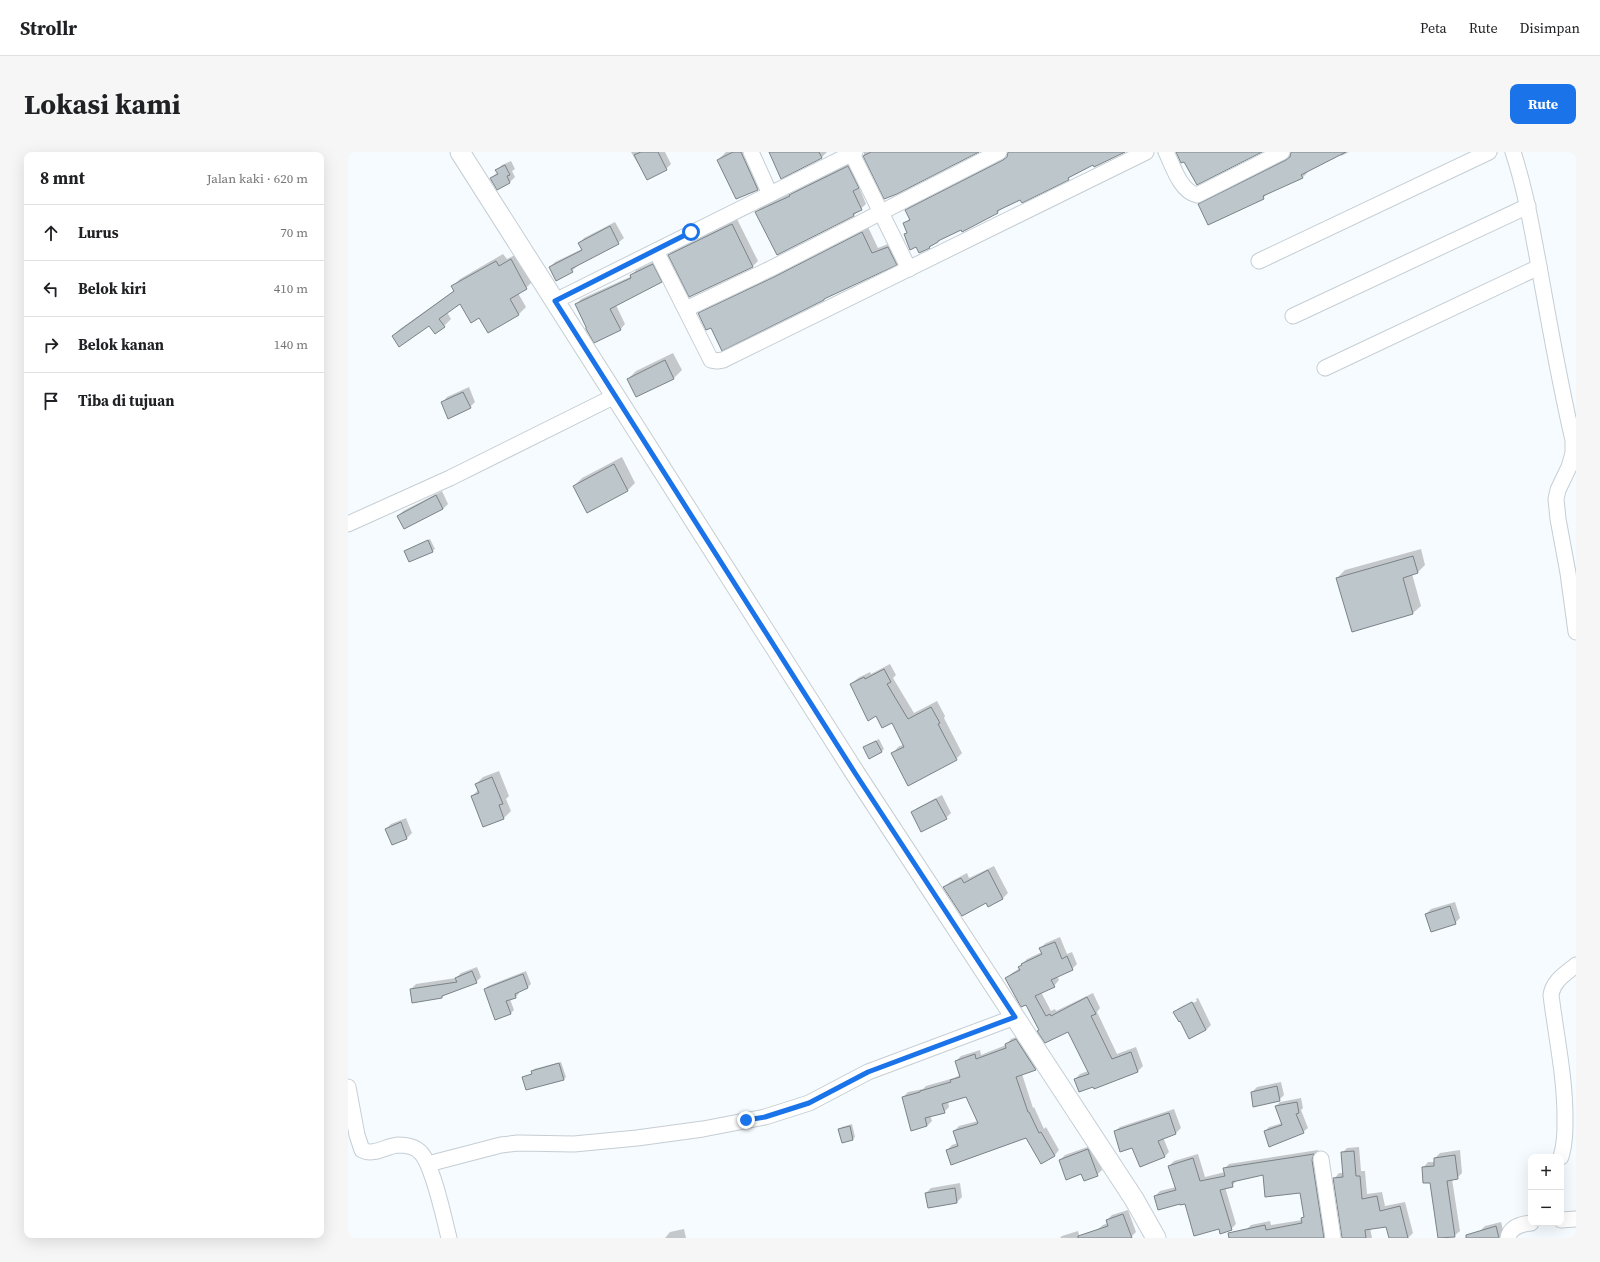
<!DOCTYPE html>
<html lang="id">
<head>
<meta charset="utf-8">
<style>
	body { margin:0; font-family:"Source Serif 4",serif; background:#f6f6f6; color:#202124 }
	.controls { position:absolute; right:12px; bottom:12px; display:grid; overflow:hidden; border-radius:8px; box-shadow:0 4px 16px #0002 }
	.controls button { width:36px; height:36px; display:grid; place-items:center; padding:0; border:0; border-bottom:1px solid #e0e0e0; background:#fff; color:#202124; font:20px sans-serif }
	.stop { position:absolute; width:12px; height:12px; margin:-9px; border:3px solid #1a73e8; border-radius:50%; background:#fff }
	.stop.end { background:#1a73e8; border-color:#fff; box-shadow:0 1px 4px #0008 }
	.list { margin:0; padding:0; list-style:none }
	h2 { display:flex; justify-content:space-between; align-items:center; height:52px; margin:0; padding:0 16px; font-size:17px }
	h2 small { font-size:13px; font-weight:400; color:#757577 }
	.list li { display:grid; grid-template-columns:26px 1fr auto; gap:12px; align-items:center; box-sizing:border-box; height:56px; padding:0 16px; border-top:1px solid #e0e0e0 }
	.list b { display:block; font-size:15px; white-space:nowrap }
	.list em { font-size:13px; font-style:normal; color:#757577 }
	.icon { flex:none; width:22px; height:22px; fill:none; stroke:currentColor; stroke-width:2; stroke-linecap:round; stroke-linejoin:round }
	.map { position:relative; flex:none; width:1228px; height:1086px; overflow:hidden; border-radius:8px }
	header { display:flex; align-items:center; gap:24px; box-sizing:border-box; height:56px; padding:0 20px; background:#fff; border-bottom:1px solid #e0e0e0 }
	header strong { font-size:19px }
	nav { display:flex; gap:22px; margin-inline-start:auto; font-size:14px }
	.intro { display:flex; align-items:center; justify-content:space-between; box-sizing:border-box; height:96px; padding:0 24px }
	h1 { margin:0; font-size:28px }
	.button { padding:10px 18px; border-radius:8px; background:#1a73e8; color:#fff; font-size:14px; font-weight:700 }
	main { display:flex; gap:24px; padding:0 24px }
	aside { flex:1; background:#fff; border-radius:8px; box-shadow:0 4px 16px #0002 }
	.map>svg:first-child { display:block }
	.shadow { fill:#0003; fill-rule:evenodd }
	.building { fill:#bcc6cb; stroke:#7b8388 }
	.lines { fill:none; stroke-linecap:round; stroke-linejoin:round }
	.minor-casing { stroke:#c5ced4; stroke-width:17 }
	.major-casing { stroke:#c5ced4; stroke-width:21 }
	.minor { stroke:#fff; stroke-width:15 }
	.major { stroke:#fff; stroke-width:19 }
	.route { stroke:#1a73e8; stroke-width:5 }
</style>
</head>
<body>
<header>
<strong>Strollr</strong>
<nav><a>Peta</a><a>Rute</a><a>Disimpan</a></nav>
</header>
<div class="intro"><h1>Lokasi kami</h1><a class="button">Rute</a></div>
<main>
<aside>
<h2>8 mnt<small>Jalan kaki · 620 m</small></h2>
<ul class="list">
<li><svg class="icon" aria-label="ahead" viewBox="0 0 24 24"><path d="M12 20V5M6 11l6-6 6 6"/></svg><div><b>Lurus</b></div><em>70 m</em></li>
<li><svg class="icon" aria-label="left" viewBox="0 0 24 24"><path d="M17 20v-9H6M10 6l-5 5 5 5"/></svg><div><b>Belok kiri</b></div><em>410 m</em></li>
<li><svg class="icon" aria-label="right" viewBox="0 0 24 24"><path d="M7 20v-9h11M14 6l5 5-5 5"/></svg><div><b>Belok kanan</b></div><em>140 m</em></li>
<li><svg class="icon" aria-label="arrive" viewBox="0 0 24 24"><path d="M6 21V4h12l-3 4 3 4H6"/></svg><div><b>Tiba di tujuan</b></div></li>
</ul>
</aside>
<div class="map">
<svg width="1228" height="1086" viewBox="0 0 1228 1086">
	<rect width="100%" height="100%" fill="#f5fbfe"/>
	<g class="shadow">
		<polygon points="283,0 317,0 323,12 318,17 299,27"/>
		<polygon points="378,0 404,0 418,29 410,37 388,46 370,8"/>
		<polygon points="422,0 479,0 474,5"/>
		<polygon points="516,0 629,0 516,4"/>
		<polygon points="661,0 776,0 746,12 725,22 720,27 654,56 650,60 614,79 613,76 593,86 581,96 569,94 562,97 557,87 559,86 557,83 560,80 556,72 562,66 558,58 563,53 659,5"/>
		<polygon points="944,0 1001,0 993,4 992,2 959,19 959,21 954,26 920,41 915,46 851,52 856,47 941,5"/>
		<polygon points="163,9 167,17 164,19 167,25 162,30 149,36 143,26 150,20 149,18 154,13"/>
		<polygon points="505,9 515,30 511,35 518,52 506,63 430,102 408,60 413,55 444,41 447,38"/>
		<polygon points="389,67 410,109 405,114 342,144 321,103 326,98"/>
		<polygon points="267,70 276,86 270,91 229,113 229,114 224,119 202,115 207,110 234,97 231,91 236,86"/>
		<polygon points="520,75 530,96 545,90 553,106 548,112 363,175 351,162 356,156"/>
		<polygon points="171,101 186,128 178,136 170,141 178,155 171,162 140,180 132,165 112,150 99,160 103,167 96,174 82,172 45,184 52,177 107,138 105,134 112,127 155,102 159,107"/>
		<polygon points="310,108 318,124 313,129 268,153 277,172 272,178 228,153 233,147 284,124 288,118"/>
		<polygon points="325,201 334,218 326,226 288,244 280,227 288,219"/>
		<polygon points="121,235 127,250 122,255 94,251 99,245"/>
		<polygon points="274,305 287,331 279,339 226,334 234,326"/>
		<polygon points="94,339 100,352 95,357 50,364 55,359"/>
		<polygon points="82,387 87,397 84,399 57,399"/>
		<polygon points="1073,397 1077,413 1069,421 1064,422 1073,454 1065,461 989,426 997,418"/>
		<polygon points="542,512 548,523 545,526 566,561 589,549 597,564 596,566 614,601 608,607 544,602 550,595 556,592 544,569 529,563 503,532 510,526 522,520 523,522"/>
		<polygon points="531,587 536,597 534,599 519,593"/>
		<polygon points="151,619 161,644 158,647 163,659 156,666 136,674 124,644 131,637 128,632 135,625"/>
		<polygon points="594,643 603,661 598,666 564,661 569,656"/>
		<polygon points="58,666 64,681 59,686 44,692 38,677 43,672"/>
		<polygon points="646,714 660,741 655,746 640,754 638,750 597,735 602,730 619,721 621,726"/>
		<polygon points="1107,750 1112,766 1107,771 1078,762 1083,757"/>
		<polygon points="712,785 719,802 724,800 729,812 724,817 709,824 711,828 706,834 693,840 703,859 707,857 708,859 745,841 752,856 749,860 769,902 788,895 795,914 790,919 746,935 727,927 732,922 740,919 721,879 692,878 679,851 659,826 664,821 672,816 671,815 679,807 694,800 692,796 698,791"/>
		<polygon points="129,815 133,825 128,830 96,842 94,845 63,837 68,832 108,826 113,821"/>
		<polygon points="178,819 183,832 180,835 170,839 171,841 168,845 162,847 166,858 163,861 137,837 140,834"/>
		<path d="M850 846 863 873 858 878 833 868 827 860 832 855ZM848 847 849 849 831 858V856Z"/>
		<polygon points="673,883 693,912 688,917 674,922 685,956 686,955 696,977 698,975 711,998 707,1003 693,1010 679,985 599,998 604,993 610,991 606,979 611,974 630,969 619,943 600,949 601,955 596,960 582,963 584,969 579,974 555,945 560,940 575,937 578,934 606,926 612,923 608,909 613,904 632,898 633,903 658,893 663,887"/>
		<polygon points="213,910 218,925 216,927 175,926 184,921 186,917"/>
		<polygon points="933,930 936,943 931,948 904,940 909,935"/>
		<polygon points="953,946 955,956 953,958 960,976 955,980 917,979 921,975 934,971 928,954 932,950"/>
		<polygon points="826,957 833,976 828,981 815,985 821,1000 817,1004 785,995 767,979 772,975"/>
		<polygon points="504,972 507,985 505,987 491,977 494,975"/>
		<polygon points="745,993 754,1018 749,1023 712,1008 717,1003"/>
		<polygon points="1011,995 1013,1019 1017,1019 1019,1042 1034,1040 1037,1054 1057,1050 1065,1081 1060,1086 1042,1086 1039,1074 1022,1076 1024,1086 995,1086 986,1027 991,1021 995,1021 994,1001 999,996"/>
		<polygon points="970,998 969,1003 982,1086 900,1086 898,1078 903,1073 922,1069 923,1073 954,1068 957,1064 953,1040 916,1022 889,1028 884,1034 877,1035 888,1072 883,1077 871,1075 838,1051 807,1044 812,1039 828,1035 821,1014 826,1009 850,1002 857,1025 877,1020 876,1017 881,1012"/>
		<polygon points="1112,998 1114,1021 1109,1026 1104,1027 1112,1079 1106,1084 1091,1086 1083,1030 1075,1016 1080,1010 1087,1010 1087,1006 1092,1001"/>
		<polygon points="612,1031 614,1045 609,1050 578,1041 583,1036"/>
		<polygon points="780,1058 788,1080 783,1085 751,1086 749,1078 755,1073 760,1071 759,1068 764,1063"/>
		<polygon points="1153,1070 1157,1086 1134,1086 1132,1079 1137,1074"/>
		<polygon points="336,1077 338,1086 317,1086 322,1080"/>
		<polygon points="730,1079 732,1086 712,1086 714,1084"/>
	</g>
	<g class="building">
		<polygon points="293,0 310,0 319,18 299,28 286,3"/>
		<polygon points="385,0 393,0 410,38 388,47 369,8"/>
		<polygon points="421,0 471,0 474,6 433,27"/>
		<polygon points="523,0 631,0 549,42 536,47 515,4"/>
		<polygon points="660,0 777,0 746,15 745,13 720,26 721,28 674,51 672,48 649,59 650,61 614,80 613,78 590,89 590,90 581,95 582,96 571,101 568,95 562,98 556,82 559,81 555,71 562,68 557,58 655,8 659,5"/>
		<polygon points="828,0 914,0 849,33 836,10 833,11"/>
		<polygon points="943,0 998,0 953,23 955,26 915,44 916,47 860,73 850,52 938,8 942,5"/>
		<polygon points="157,13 162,23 159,24 162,31 149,38 142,26 150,22 147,18"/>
		<polygon points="500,14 511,36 505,39 514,58 505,62 506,64 429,103 407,60 442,44 441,43"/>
		<polygon points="384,72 405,115 341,145 320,103"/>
		<polygon points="262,74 271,92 223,117 225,120 208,129 201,115 234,98 230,91"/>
		<polygon points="514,80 524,101 540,95 549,113 476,147 476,148 374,199 363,176 358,178 350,161 426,125"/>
		<polygon points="163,107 179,137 162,147 171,163 140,181 131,166 123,171 112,152 91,167 97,175 87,182 81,174 51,195 44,184 106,139 103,134 148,109 151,114"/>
		<polygon points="305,112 314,130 262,157 273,178 246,191 238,177 238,175 227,152 283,126 282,123"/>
		<polygon points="317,208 326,227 288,245 279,227"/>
		<polygon points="115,240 123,256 100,267 93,250"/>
		<polygon points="266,312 280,339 239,361 225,334"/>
		<polygon points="88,343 95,357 56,377 49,364"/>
		<polygon points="80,388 85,400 61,410 56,399"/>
		<polygon points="1065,404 1070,421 1055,426 1065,462 1004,480 988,426"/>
		<polygon points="536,517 543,530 539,532 560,567 583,555 592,571 590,572 609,608 560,634 543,601 556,595 544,571 534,576 528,564 520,569 502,532 516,525 517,527"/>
		<polygon points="528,589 534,600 521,607 515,595"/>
		<polygon points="144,625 155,652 151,653 156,667 135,675 123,644 131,641 127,632"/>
		<polygon points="588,647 599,667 573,680 563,660"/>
		<polygon points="53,670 59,687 44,693 37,677"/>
		<polygon points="640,718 655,747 640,755 638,751 614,764 595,735 613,726 616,731"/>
		<polygon points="1102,754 1108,772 1083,780 1077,762"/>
		<polygon points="707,790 714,807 719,804 725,818 703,828 707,835 687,844 698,864 702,862 703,864 739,845 748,862 743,864 764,907 783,900 790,920 746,937 745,935 731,940 726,927 741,922 720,880 697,891 689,879 691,878 678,853 673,855 657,826 672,818 670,815 674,813 673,812 694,802 691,796"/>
		<polygon points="124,819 129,831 94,844 94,846 64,851 62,837 109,830 107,826"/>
		<polygon points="175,822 180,836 167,842 168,846 158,849 163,862 147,868 136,837"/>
		<polygon points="844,850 858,878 841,887 832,869 831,870 825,860"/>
		<polygon points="668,887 688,918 668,925 680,960 681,960 691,981 693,980 707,1004 693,1012 678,986 603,1013 598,998 610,994 605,979 629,972 630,971 618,945 594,952 597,961 577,966 579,974 563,979 554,945 572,940 572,939 603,930 602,928 612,925 607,909 627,902 628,907 658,896 657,892"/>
		<polygon points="211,911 216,928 178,938 174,925 184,922 183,919"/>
		<polygon points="929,934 932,949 905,955 903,940"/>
		<polygon points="949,950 951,961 948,962 956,981 921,995 916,979 934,973 927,954"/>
		<polygon points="821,961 828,982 810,989 817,1005 792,1015 784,996 772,1000 766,979"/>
		<polygon points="502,974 505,988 494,991 490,977"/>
		<polygon points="740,997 750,1024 736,1029 733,1022 718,1028 711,1008"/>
		<polygon points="1006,999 1008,1024 1012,1024 1014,1047 1029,1044 1032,1059 1052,1054 1060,1086 1041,1086 1038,1075 1017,1078 1018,1086 994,1086 985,1026 995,1025 993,1000"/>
		<polygon points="966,1002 964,1008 976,1086 881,1086 880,1081 917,1073 918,1078 954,1071 953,1066 956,1065 952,1041 917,1045 915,1023 884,1030 885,1035 872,1038 884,1078 872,1082 871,1077 846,1084 837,1052 832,1053 832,1052 810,1058 806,1044 828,1038 820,1014 845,1006 852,1029 877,1024 875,1016"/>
		<polygon points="1107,1003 1110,1027 1099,1029 1107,1085 1090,1086 1082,1031 1075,1031 1074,1015 1086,1014 1086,1006"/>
		<polygon points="607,1036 609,1051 580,1056 577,1041"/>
		<polygon points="775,1062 784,1086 730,1086 730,1084 760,1074 758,1068"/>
		<polygon points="1148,1074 1151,1086 1118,1086 1118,1083"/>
	</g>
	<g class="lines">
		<g class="minor-casing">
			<g id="minor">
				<polyline points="403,0 422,42"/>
				<path d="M818 0C825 14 832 39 849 43L934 0"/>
				<path d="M1165 0C1177 36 1183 72 1190 109 1201 169 1211 229 1225 288V301L1221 315 1210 338 1208 347 1210 367 1220 421 1228 480"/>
				<polyline points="504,2 561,117"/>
				<polyline points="308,99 363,208 369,209 375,208 798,0"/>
				<polyline points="911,109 1141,0"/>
				<polyline points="207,149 507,0"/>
				<polyline points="338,157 422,117 651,0"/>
				<polyline points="945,164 1180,54"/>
				<polyline points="977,216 1191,115"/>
				<polyline points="0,372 102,326 267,244"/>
				<path d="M0 935 9 983 14 998C26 1004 38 994 50 993 58 993 67 994 73 1001 85 1014 96 1066 101 1086"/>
				<path d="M1213 1005C1217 991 1217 980 1217 966 1217 924 1208 884 1203 843 1205 829 1217 822 1228 813"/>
				<polyline points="973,1007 985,1086"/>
				<polyline points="80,1012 153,993 170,991 226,992 289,986 355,977 417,965 461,951 520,920 667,865"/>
				<polyline points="1213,1068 1228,1067"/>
				<path d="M1160 1086C1162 1075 1173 1072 1183 1071"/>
			</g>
		</g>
		<g class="major-casing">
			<polyline id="major" points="112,0 507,621 786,1047 808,1086"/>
		</g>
		<use href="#minor" class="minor"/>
		<use href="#major" class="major"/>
	</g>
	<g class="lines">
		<polyline class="route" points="343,80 207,149 507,621 667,865 520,920 461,951 417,965 398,968"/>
	</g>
</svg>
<div class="controls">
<button>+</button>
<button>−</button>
</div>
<div class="stop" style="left:343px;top:80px"></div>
<div class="stop end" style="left:398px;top:968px"></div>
</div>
</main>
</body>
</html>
